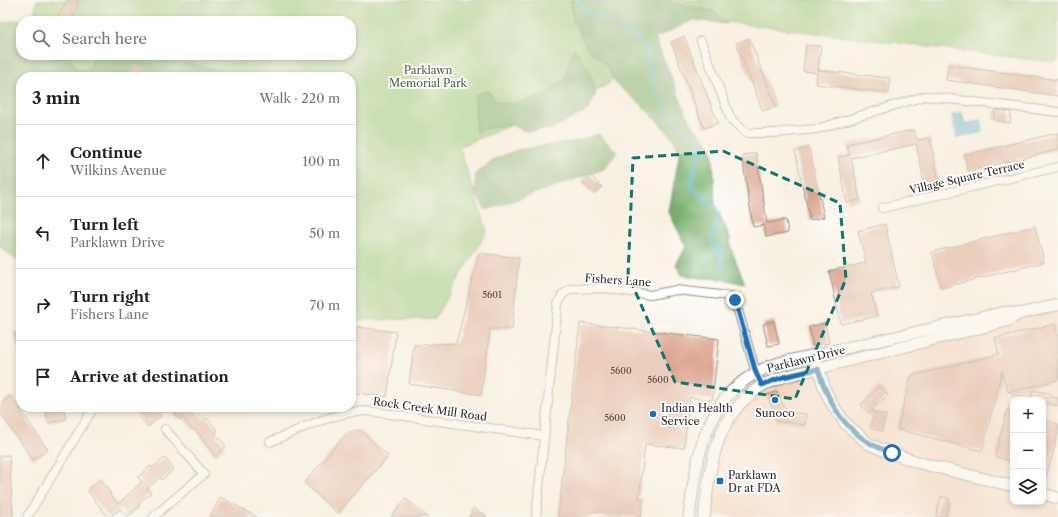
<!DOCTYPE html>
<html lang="en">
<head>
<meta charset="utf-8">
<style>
	body { margin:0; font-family:"Libre Caslon Text",serif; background:#f6f6f6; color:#222 }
	.controls { position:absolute; right:12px; bottom:12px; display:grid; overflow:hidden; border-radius:8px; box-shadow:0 2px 6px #0003 }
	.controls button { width:36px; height:36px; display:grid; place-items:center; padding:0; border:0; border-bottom:1px solid #e0e0e0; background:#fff; color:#222; font:20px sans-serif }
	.stop { position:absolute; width:12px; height:12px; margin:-9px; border:3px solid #1f6fb2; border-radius:50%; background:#fff }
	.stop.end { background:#1f6fb2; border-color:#fff; box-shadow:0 1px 4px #0008 }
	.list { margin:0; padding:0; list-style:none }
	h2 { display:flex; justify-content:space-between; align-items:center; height:52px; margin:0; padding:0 16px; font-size:17px }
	h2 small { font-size:13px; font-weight:400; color:#767676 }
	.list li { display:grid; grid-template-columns:26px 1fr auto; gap:12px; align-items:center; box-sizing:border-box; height:72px; padding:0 16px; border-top:1px solid #e0e0e0 }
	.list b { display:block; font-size:15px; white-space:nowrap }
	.list p { margin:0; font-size:13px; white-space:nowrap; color:#767676 }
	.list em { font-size:13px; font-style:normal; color:#767676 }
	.icon { flex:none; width:22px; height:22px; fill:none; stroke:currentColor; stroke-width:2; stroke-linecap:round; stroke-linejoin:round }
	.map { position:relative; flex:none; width:1058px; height:517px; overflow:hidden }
	.search { position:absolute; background:#fff; box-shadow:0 2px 6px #0003; left:16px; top:16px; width:340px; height:44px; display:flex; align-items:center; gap:10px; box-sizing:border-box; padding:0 14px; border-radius:16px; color:#767676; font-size:15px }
	.panel { position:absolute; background:#fff; box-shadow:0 2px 6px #0003; left:16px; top:72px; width:340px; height:340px; border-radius:16px }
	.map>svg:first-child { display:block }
	.built { fill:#f4d3c0; fill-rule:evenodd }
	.green { fill:#96ca7b; stroke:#607a53 }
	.forest { fill:#78ae6b; stroke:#526c4b }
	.water { fill:#56b4d4; stroke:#407080 }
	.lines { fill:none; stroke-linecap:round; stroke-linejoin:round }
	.stream { stroke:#56b4d4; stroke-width:2.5 }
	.building { fill:#dba48e }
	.street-casing { stroke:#928e86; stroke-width:10 }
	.secondary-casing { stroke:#928e86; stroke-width:13 }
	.street { stroke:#fff; stroke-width:8 }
	.secondary { stroke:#fff; stroke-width:11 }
	.route { stroke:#1f6fb2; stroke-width:5 }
	.marked { fill:none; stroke:#0f766e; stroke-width:3; stroke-dasharray:8 5; stroke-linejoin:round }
	.poi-dot { fill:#1f6fb2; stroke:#fff; stroke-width:1.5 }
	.labels { text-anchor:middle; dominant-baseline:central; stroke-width:3.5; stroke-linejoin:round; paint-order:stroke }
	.number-label { font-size:9px; fill:#574944 }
	.park-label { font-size:11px; fill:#506347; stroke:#fff }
	.street-label { font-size:11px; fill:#2b2b2b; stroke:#fff }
	.poi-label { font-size:11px; fill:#2b2b2b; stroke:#fff; text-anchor:start }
</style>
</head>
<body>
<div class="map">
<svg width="1058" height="517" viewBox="0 0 1058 517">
	<rect width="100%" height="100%" fill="#fff"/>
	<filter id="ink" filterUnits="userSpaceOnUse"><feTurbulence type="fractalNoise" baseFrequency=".025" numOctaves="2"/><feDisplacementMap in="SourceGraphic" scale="8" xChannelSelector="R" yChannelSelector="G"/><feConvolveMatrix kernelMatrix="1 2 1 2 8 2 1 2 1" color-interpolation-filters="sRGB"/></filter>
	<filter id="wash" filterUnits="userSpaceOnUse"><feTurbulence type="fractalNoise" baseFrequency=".012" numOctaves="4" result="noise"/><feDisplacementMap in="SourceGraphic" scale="16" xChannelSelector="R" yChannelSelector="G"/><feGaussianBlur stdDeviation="0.9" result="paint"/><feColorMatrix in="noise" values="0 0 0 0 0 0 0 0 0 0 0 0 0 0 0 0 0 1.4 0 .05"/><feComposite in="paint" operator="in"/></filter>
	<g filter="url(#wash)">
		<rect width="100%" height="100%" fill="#f8f0e2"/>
		<path class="built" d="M1058 305V517H704L720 435 762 385ZM1013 400H1043V502H1013Z"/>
		<polygon class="green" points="37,0 1058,0 1058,61 1052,62 671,15 607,85 459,147 487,231 435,319 354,320 351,314 351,77 42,77 29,55 351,55 351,21 33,21"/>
		<g class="forest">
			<polygon points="571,0 667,0 668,2 713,11 727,24 693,20 655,38 690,123 708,142 713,156 715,204 730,238 731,249 745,284 722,279 700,278 682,275 676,265 686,247 669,212 680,151 674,140 666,130 642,105 616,84 606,65 587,48 573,20"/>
			<polygon points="53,14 50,21 21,21 21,55 49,55 55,57 68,55 78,71 90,69 94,55 168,55 171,59 229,73 236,77 21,77 21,260 16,260 0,247 0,23"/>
			<polygon points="574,47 590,73 596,93 588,110 552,129 525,131 512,125 495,126 476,132 475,95 488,91 496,102 514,104 544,96 564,80"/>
			<polygon points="599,134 617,152 604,169 486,210 475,192 476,173 497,158 517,150 577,141"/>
		</g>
		<polygon class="water" points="962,113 965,124 981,120 983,132 957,138 952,115"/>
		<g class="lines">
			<polyline class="stream" points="579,0 578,5 584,11 599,17 618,26 634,37 647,50 655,90 668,113 680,126 699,142 699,153 694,169 691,188 709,201 719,213 718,221 713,233 712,244 721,253 722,271"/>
		</g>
		<g id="blocks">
			<g class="building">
				<polygon points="68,0 75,0 79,2 77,5 78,6 72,15 81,21 62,21 57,18"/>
				<polygon points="684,36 718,123 704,128 671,42"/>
				<polygon points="749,38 776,106 763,111 736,43"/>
				<polygon points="806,45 821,46 818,70 890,78 889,93 816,84 817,73 803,71"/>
				<polygon points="135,65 164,76 164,77 131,77"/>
				<polygon points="948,65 1058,80 1058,96 946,80"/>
				<polygon points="995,110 1011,112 1010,123 994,120"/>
				<polygon points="914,130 917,140 930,138 939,183 925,186 916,144 851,158 860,200 847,203 838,157 849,155 847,144"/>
				<polygon points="1058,133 1058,150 968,171 964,155"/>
				<polygon points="809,148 824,217 810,220 795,151"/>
				<polygon points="756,153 767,223 786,220 788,233 766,237 764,225 753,227 742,155"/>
				<polygon points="590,175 602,187 594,194 582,183"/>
				<polygon points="885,224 899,287 871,293 877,316 841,324 829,271 866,263 858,231"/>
				<polygon points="1035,226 1044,262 941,288 932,252"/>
				<polygon points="479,253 519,258 512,329 490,329 481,395 409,384 414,345 456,343"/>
				<polygon points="774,321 779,344 768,346 763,324"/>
				<polygon points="580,323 719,339 712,400 690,397 684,448 645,444 639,499 643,499 641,517 558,517"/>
				<polygon points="825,323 829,343 813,346 809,327"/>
				<polygon points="1055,324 1058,338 1058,380 1008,392 1002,371 982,451 897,429 911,376 999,354 995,338"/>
				<polygon points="351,326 396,332 387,397 351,392"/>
				<polygon points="21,331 21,352 19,353 14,333"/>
				<polygon points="879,386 888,395 871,411 886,415 882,431 870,428 873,417 861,405"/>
				<polygon points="1033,390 1051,394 1050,397 1058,398 1058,406 1043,402 1043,400 1031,399"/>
				<polygon points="777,391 784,407 788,412 806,414 805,425 776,421 776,417 767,395"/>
				<polygon points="11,396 48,450 33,460 0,413 0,404"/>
				<polygon points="45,407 63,407 66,419 48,423"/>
				<polygon points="147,407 168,407 159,414 161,416 148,427 138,415"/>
				<polygon points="169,407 193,407 204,420 207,418 218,431 215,433 226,446 215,456 195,429 193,430 182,417 180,420"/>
				<polygon points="1007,410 1013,412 1013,462 995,457"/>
				<polygon points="1043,420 1058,424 1058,433 1045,482 1043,482"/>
				<polygon points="360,430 388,456 338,513 304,483 346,434"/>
				<polygon points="9,455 13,517 0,517 0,456"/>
				<polygon points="165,458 174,469 162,480 160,477 147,489 151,493 138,504 140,506 127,517 120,509 110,517 108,517 87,490 99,480 111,493 109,494 118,504 142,482 138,477 150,466 152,468"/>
				<polygon points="941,496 950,499 946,517 936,517"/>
				<polygon points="220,497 257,517 210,517"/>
				<polygon points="406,499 428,517 391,517"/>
				<polygon points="473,508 487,517 469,517"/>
			</g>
		</g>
	</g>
	<g filter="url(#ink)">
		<use href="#blocks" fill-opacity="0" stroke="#928e86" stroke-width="1"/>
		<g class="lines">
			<g class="street-casing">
				<g id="street">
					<polyline points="701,41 731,119 746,133 774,133 817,129 925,96 1058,112"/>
					<polyline points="882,208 1058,167"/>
					<path d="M270 442C297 431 325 416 354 412 362 411 369 411 376 412L544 436"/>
					<polyline points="27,517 94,407"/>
					<polyline points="153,517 204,474 165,429"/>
					<polyline points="536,517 558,304 562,295 570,289 605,288 650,295 676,290 730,296 735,300 756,373 762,385"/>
				</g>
			</g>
			<g class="secondary-casing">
				<g id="secondary">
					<polyline points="817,363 825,390 832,404 845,423 869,444 883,450 920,463 1013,486"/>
					<polyline points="1043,494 1058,498"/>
					<path d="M689 517C697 452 706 386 779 363L1006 312 1018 314"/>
					<path d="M704 517C709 475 713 428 746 398 751 394 757 388 763 385 770 382 777 379 783 377L1007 321 1018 314 1058 305"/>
				</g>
			</g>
			<use href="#street" class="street"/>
			<use href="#secondary" class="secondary"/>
		</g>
	</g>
	<g class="lines" filter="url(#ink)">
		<path class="route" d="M735 300 756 373 762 385 783 377 818 369C830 409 850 439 892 453"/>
	</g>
	<path d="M0 0H1058V517H0ZM723 151 840 203 846 279 795 399 675 382 628 275 633 158Z" fill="#f8f0e2" fill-opacity=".55" fill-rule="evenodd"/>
	<path class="marked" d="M723 151 840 203 846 279 795 399 675 382 628 275 633 158Z"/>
	<g class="poi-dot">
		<circle cx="775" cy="400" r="4"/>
		<circle cx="653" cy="414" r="4"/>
		<rect x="716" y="477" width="8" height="8" rx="2"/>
	</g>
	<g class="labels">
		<g class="number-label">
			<text x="492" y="294">5601</text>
			<text x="621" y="370">5600</text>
			<text x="658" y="379">5600</text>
			<text x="615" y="417">5600</text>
		</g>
		<g class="park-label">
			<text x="428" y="70">Parklawn<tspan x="428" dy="13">Memorial Park</tspan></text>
		</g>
		<g class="street-label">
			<text transform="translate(967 177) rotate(-13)">Village Square Terrace</text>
			<text transform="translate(618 280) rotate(4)">Fishers Lane</text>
			<text transform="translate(806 359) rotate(-14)">Parklawn Drive</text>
			<text transform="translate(430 409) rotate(8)">Rock Creek Mill Road</text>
		</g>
		<g class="poi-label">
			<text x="661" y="408">Indian Health<tspan x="661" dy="13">Service</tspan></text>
			<text x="775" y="413" text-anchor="middle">Sunoco</text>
			<text x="728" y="475">Parklawn<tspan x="728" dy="13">Dr at FDA</tspan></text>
		</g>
	</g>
</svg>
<div class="controls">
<button>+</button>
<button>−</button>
<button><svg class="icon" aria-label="layers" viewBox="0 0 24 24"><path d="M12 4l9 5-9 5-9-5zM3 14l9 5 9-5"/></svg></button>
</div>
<div class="stop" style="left:892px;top:453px"></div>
<div class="stop end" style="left:735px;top:300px"></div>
<div class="search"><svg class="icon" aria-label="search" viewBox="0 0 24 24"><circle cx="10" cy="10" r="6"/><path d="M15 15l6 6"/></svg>Search here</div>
<section class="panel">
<h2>3 min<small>Walk · 220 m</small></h2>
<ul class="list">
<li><svg class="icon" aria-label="ahead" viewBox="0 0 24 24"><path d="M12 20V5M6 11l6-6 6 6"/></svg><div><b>Continue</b><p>Wilkins Avenue</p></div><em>100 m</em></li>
<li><svg class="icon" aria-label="left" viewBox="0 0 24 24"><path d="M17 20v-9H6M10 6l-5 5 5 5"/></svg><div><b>Turn left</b><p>Parklawn Drive</p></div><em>50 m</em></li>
<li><svg class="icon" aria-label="right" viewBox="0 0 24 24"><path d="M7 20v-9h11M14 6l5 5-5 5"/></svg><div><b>Turn right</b><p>Fishers Lane</p></div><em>70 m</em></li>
<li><svg class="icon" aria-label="arrive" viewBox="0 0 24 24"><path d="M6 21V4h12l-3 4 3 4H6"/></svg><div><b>Arrive at destination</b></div></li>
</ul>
</section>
</div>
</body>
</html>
